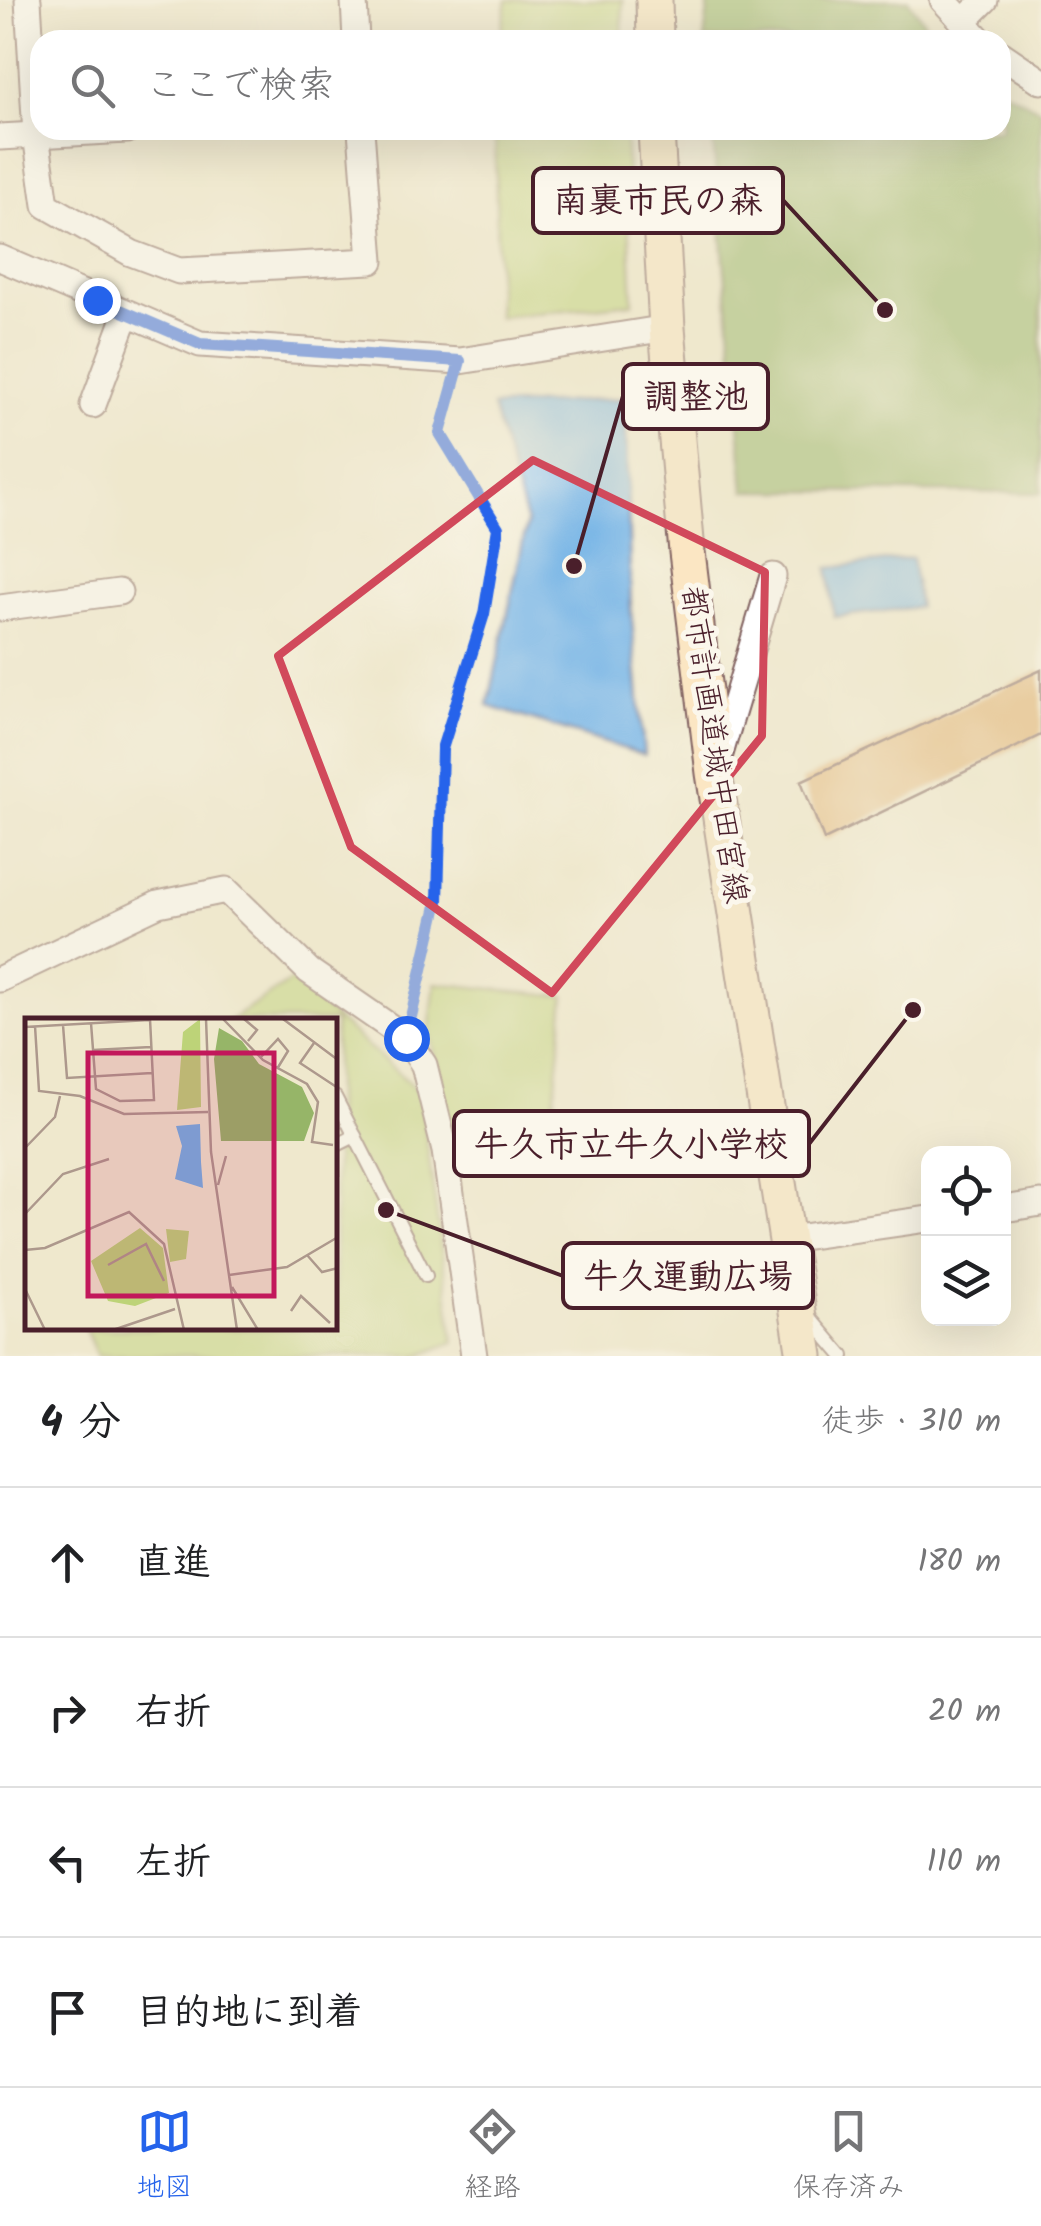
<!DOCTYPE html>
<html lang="ja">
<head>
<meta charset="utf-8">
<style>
	body { margin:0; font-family:Kalam,"Klee One",sans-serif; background:#f2f2f2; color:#202124 }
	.controls { position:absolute; right:30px; bottom:30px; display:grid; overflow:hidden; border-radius:20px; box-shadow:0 10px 40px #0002 }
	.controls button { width:90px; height:90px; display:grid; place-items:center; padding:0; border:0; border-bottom:2px solid #e0e0e0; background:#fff; color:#202124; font:50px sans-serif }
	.stop { position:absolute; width:30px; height:30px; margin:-22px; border:8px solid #2563eb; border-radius:50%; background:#fff }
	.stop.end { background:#2563eb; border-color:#fff; box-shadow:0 2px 10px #0008 }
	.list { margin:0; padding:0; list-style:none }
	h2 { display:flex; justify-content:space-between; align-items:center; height:130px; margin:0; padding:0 40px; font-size:42px }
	h2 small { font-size:32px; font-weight:400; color:#757577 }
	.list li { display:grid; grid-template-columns:65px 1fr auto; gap:30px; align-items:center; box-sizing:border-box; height:150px; padding:0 40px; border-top:2px solid #e0e0e0 }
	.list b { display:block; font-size:38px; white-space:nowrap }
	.list em { font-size:32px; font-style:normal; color:#757577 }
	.icon { flex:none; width:55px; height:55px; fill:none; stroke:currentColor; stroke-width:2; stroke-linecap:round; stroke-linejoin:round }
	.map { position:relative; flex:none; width:1041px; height:1356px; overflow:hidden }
	.search { position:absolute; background:#fff; box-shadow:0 10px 40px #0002; left:30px; right:30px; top:30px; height:110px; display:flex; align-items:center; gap:25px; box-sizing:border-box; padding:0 35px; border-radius:30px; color:#757577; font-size:38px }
	.sheet { height:730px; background:#fff }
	nav { display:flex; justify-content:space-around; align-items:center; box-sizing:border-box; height:140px; border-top:2px solid #e0e0e0; background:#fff; font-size:28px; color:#757577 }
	nav a { display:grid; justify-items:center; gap:5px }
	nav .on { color:#2563eb }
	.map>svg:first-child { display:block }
	.green { fill:#bdd378; stroke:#847952; stroke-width:2.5 }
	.forest { fill:#96b568; stroke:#706a4a; stroke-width:2.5 }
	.water { fill:#72b2e6; stroke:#5e6888; stroke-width:2.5 }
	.building { fill:#e2ad6b }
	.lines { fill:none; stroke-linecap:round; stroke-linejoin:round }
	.lane-casing { stroke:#846564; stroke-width:16 }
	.street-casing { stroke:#846564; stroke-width:29 }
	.secondary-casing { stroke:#846564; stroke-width:39 }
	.path { stroke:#846564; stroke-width:4; stroke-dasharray:2.5 8; stroke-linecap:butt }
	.lane { stroke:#fff; stroke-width:12 }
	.street { stroke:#fff; stroke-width:25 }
	.secondary { stroke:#fbe6c3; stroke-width:35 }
	.route { stroke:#2563eb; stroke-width:12 }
	.marked { fill:none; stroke:#d1495b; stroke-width:8; stroke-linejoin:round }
	.labels { text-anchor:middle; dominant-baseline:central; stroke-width:10; stroke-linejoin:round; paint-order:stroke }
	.street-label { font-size:32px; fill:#4a1f2b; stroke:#fbf7ec }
	.inset-road { fill:none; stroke:#ad988c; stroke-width:2.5 }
	.view { fill:#c2185b; fill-opacity:0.15; stroke:#c2185b; stroke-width:5 }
	.inset-edge { fill:none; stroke:#4a1f2b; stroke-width:5 }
	.leader { fill:none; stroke:#4a1f2b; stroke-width:4 }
	.callout-dot { fill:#4a1f2b; stroke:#fbf7ec; stroke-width:4 }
	.callout { fill:#fbf7ec; stroke:#4a1f2b; stroke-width:4 }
	.callout-label { font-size:35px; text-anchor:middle; font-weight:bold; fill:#4a1f2b }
</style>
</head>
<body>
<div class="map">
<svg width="1041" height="1356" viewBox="0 0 1041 1356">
	<rect width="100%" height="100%" fill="#fbf7ec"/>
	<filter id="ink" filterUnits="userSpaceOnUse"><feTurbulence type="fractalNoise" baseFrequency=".01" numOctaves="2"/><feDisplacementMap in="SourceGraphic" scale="20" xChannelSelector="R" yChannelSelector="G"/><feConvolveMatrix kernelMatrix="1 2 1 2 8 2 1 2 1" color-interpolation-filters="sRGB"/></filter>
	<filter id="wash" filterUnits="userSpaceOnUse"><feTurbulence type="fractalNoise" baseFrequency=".0048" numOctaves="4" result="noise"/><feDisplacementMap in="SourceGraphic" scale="40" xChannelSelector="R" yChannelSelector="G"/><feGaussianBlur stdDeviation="2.25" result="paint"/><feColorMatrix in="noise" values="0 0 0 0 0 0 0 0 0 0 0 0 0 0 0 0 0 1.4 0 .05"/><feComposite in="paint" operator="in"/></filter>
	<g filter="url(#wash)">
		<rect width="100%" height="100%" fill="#efe8cd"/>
		<g class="green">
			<polygon points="507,0 623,0 622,40 500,40"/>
			<polygon points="495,130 625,130 633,303 498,317"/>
			<polygon points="292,980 420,1092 454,1342 418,1356 97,1356 85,1329 335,1328 335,1021 229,1021"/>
			<polygon points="435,983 565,996 549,1153 457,1166 429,1031"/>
		</g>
		<g class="forest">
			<polygon points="709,0 908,0 937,40 704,40"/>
			<polygon points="1001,89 1041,110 1041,493 745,491 712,130 1001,130"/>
		</g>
		<g class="water">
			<polygon points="625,398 631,609 644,755 488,706 527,523 492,407"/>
			<polygon points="912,558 919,607 834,617 828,568"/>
		</g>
		<g id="blocks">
			<polygon class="building" points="1041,670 1041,735 824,840 801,781"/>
		</g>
	</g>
	<g filter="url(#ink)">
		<use href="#blocks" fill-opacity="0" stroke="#846564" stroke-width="2.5"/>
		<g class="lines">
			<g class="lane-casing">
				<g id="lane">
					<polyline points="335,1097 426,1276"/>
					<polyline points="335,1146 355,1136"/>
					<polyline points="809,1316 843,1356"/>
				</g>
			</g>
			<g class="street-casing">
				<g id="street">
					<polyline points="28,0 36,135 46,205 131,253 179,271 371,261 361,130"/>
					<polyline points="354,0 356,40"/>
					<polyline points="943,0 980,40"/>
					<polyline points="963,22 985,0"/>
					<polyline points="1001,54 1041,81"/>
					<polyline points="0,137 127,130"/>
					<polyline points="0,258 200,344 460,361 667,328"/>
					<polyline points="93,405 127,313"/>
					<polyline points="0,608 119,592"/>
					<polyline points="717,764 773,576"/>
					<polyline points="0,979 158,904 226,890 309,971 406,1038 424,1065 445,1151 474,1356"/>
					<polyline points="1004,1209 1041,1203"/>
					<polyline points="788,1239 928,1219"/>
				</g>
			</g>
			<g class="secondary-casing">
				<g id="secondary">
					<polyline points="654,0 655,40"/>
					<polyline points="656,130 667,328 687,552 714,773 805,1356"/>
				</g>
			</g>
			<polyline class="path" points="412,1011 438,901 442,749 485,614 498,528 440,433 453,385"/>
			<use href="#lane" class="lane"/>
			<use href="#street" class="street"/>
			<use href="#secondary" class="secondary"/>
		</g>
	</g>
	<g class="lines" filter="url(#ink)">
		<polyline class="route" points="97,300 200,344 460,361 440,433 498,528 484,614 442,749 438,901 406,1038"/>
	</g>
	<path d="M0 0H1041V1356H0ZM533 460 765 572 762 736 552 993 351 847 278 656Z" fill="#efe8cd" fill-opacity=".55" fill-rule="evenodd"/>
	<path class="marked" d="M533 460 765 572 762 736 552 993 351 847 278 656Z"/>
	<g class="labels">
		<g class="street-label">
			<text transform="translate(713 745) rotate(82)">都市計画道城中田宮線</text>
		</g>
	</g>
	<g transform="translate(25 1018)">
		<rect width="312" height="312" fill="#efe8cd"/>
		<path d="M175 1 176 89 152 92 158 14ZM115 210 138 230 144 275 110 288 83 283 66 243ZM141 211 164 213 161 241 145 244Z" fill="#bdd378"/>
		<path d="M194 10 217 23 234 46 277 69 289 95 279 123H196L189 41Z" fill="#96b568"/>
		<path d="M175 106 176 144 178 170 150 161 157 128 151 108Z" fill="#72b2e6"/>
		<path class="inset-road" d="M181 1 186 134 212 312M198 1 238 42 282 66 293 84 287 124 308 127M219 1 232 12 223 23M258 1 313 42M66 5 71 71 95 83 129 82 125 1M38 7 42 60 127 55M10 8 14 73 55 78 99 96 183 94M0 9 124 2M289 25 275 45 313 70M68 32 126 29M236 39 253 21 263 33 252 51M313 110V159M0 130 30 99 35 78M193 167 201 138M0 196 38 156 84 141M0 232 20 230 104 194 139 226 159 312M282 237 297 254 313 250M83 247 121 226 139 263M204 257 262 249 313 219M207 269 233 312M0 271 20 312M266 293 276 278 305 305M88 312 150 291"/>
		<path class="view" d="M63 35H249V278H63Z"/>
		<rect width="312" height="312" class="inset-edge"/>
	</g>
	<path class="leader" d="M885 310L783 200M574 566L623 396M913 1010L809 1144M386 1210L563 1276"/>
	<g class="callout-dot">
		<circle cx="885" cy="310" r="10"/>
		<circle cx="574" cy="566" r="10"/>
		<circle cx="913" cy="1010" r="10"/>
		<circle cx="386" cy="1210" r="10"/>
	</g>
	<g class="callout">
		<rect x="533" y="168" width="250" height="65" rx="10"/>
		<rect x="623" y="364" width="145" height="65" rx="10"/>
		<rect x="454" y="1111" width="355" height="65" rx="10"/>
		<rect x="563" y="1243" width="250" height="65" rx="10"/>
	</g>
	<g class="callout-label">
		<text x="658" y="212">南裏市民の森</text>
		<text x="696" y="408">調整池</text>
		<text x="631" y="1156">牛久市立牛久小学校</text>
		<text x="688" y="1288">牛久運動広場</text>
	</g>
</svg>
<div class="controls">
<button><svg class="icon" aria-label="locate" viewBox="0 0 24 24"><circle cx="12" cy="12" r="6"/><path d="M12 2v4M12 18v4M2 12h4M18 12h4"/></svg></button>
<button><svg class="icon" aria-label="layers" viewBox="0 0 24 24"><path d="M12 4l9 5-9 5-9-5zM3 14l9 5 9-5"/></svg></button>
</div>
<div class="stop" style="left:406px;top:1038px"></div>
<div class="stop end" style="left:97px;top:300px"></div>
<div class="search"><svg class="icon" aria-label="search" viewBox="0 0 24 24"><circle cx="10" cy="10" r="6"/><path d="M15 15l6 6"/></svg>ここで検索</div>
</div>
<section class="sheet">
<h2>4 分<small>徒歩 · 310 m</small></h2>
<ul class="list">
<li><svg class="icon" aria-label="ahead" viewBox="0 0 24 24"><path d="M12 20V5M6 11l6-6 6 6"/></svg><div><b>直進</b></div><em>180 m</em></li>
<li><svg class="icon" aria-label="right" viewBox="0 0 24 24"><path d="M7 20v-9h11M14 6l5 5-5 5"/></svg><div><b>右折</b></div><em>20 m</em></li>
<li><svg class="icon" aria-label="left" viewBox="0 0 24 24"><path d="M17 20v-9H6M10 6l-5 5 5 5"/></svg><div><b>左折</b></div><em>110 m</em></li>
<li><svg class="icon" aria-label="arrive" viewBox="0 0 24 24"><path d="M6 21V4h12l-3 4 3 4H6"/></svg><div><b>目的地に到着</b></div></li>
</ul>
</section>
<nav>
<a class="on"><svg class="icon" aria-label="map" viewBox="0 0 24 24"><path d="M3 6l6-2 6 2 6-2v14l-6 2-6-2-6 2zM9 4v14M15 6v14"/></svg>地図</a>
<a><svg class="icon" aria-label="directions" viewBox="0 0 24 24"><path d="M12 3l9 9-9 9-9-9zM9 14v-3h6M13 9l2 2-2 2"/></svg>経路</a>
<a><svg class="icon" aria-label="saved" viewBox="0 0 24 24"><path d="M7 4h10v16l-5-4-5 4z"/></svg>保存済み</a>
</nav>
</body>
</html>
